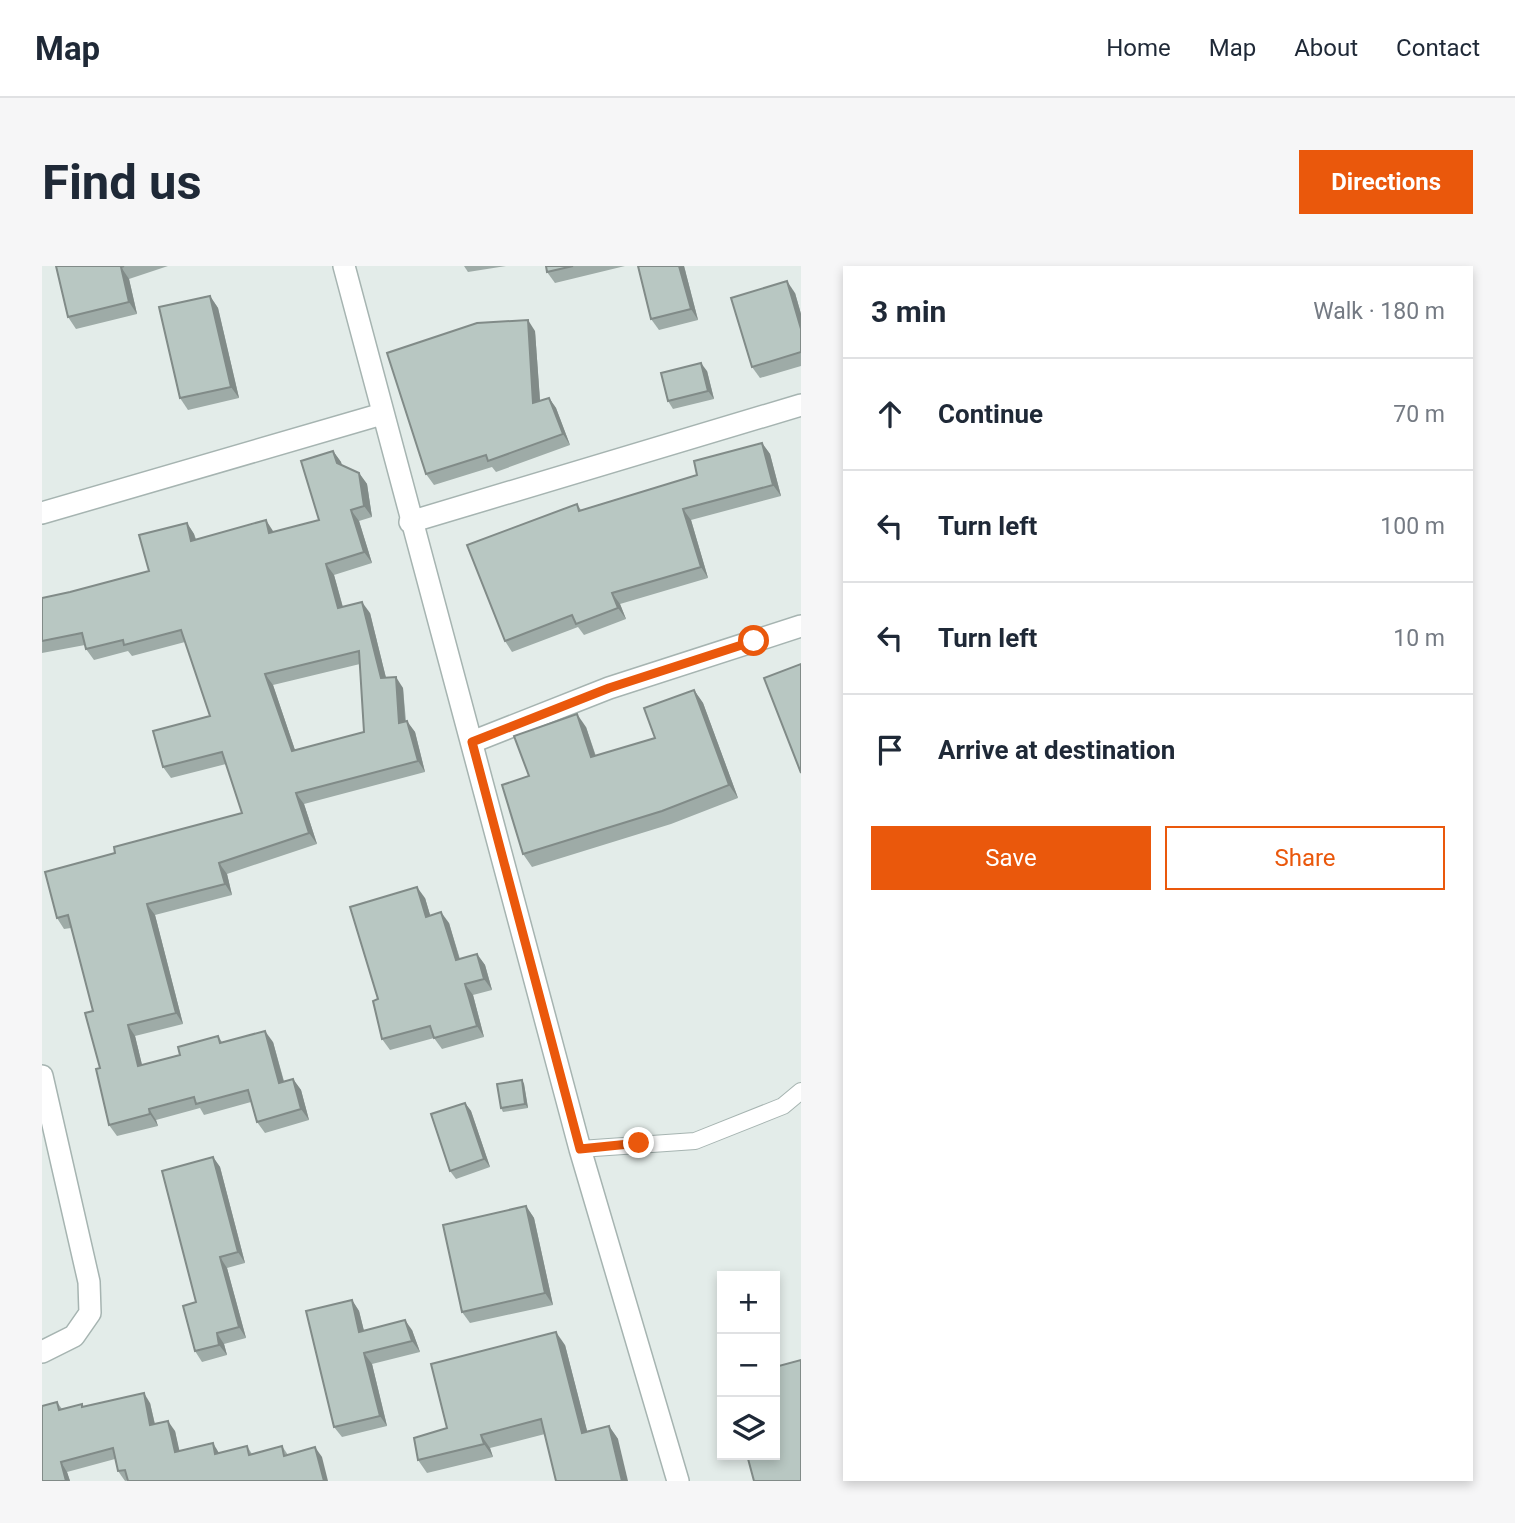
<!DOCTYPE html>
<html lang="en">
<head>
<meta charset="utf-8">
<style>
	body { margin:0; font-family:Roboto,sans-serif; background:#f6f6f7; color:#1f2937 }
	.controls { position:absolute; right:21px; bottom:21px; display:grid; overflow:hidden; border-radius:0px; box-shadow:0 4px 10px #0003 }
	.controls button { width:63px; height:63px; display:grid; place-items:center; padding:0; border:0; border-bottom:2px solid #e0e1e3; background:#fff; color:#1f2937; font:35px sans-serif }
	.stop { position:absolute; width:21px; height:21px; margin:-16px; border:5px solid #ea580c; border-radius:50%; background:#fff }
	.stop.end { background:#ea580c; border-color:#fff; box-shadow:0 2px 7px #0008 }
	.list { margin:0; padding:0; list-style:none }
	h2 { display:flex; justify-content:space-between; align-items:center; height:91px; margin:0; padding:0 28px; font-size:30px }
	h2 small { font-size:23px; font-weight:400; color:#747a83 }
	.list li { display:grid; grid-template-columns:46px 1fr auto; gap:21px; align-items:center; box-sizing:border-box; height:112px; padding:0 28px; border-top:2px solid #e0e1e3 }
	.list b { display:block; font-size:26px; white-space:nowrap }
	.list em { font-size:23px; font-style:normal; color:#747a83 }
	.actions { display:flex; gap:14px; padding:21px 28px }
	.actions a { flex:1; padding:16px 0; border:2px solid #ea580c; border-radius:0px; text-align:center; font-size:24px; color:#ea580c }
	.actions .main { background:#ea580c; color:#fff }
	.icon { flex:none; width:38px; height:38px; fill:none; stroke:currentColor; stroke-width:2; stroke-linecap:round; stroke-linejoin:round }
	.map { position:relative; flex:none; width:759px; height:1215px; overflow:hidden; border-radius:0px }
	header { display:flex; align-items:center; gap:42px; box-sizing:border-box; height:98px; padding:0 35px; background:#fff; border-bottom:2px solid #e0e1e3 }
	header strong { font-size:33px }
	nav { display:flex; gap:38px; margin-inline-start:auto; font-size:24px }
	.intro { display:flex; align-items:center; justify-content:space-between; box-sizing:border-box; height:168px; padding:0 42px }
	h1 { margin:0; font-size:49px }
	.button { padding:18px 32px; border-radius:0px; background:#ea580c; color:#fff; font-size:24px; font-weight:700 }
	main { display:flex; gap:42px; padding:0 42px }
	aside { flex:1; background:#fff; border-radius:0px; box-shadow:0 4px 10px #0003 }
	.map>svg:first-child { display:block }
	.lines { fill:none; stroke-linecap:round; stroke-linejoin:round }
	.service-casing { stroke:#a6b4b1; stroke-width:18 }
	.minor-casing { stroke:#a6b4b1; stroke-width:24 }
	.service { stroke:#fff; stroke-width:16 }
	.minor { stroke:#fff; stroke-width:21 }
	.wall { fill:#9eaba7; fill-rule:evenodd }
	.shaded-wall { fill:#818b88 }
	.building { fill:#b8c7c2; stroke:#818b88; stroke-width:2; fill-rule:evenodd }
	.route { stroke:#ea580c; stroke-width:9 }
</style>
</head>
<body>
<header>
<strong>Map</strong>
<nav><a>Home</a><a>Map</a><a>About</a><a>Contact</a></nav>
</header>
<div class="intro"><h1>Find us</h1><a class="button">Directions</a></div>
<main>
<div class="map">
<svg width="759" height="1215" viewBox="0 0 759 1215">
	<rect width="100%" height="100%" fill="#e3ece9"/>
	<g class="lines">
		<g class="service-casing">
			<polyline id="service" points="538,883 653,875 741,840 759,825"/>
		</g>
		<g class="minor-casing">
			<g id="minor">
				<polyline points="302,0 538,883 636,1215"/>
				<polyline points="0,247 340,148"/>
				<polyline points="368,256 759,139"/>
				<polyline points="430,476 567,422 759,360"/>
				<polyline points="0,810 47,1016 48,1047 32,1070 0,1086"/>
			</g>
		</g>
		<use href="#service" class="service"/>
		<use href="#minor" class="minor"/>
	</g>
	<g class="wall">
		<polygon points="14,0 126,0 87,13 95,48 34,63 26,51"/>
		<polygon points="422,0 464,0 426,6"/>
		<polygon points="504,0 583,0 513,17 505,6"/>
		<polygon points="596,0 642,0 656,54 617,64 609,53"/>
		<polygon points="753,27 759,48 759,100 718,112 710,101"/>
		<polygon points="168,30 176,42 197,132 146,144 138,132"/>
		<polygon points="493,65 498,135 507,132 514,142 528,179 454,206 450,201 392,219 384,208"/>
		<polygon points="665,105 672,133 631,143 626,135"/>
		<polygon points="720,177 728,188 739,230 649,254 666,312 578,338 584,353 542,369 536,361 470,386 463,375 535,238 539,244 655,209"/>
		<path d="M291 185 299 196 300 200 317 207 325 218 330 251 317 255 330 297 292 309 301 341 328 347 344 412 361 422 364 455 373 466 383 506 262 538 275 578 185 608 190 629 113 649 141 758 93 770 100 799 138 789 176 770 180 776H231L242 815 251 813 259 824 267 854 223 867 215 856 209 836 162 849 158 842 114 854 116 860 75 870 67 859 58 802 51 745 29 662 22 663 15 652 73 587 200 547 184 498 129 512 121 501 168 450 143 376 90 390 86 385 52 394 44 383 43 379 0 387V332L28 326 107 305 145 257 152 268 154 273 232 266 277 254ZM318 398 322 466 253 484 231 419Z"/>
		<polygon points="652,424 661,437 696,532 629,558 490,601 481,588 487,510 544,461 554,490 613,472"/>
		<polygon points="383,632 388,649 407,657 418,693 435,688 443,699 450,724 431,729 442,771 400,783 392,772 348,784 340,773 336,733"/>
		<polygon points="480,814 482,818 486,842 461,846 459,842"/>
		<polygon points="423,837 429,845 448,901 414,913 408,905"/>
		<polygon points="171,891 178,901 203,997 185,1002 204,1072 182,1078 185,1089 160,1096 153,1085 154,1036"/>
		<polygon points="484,940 492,952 511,1039 428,1057 420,1046"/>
		<polygon points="310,1034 317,1045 322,1065 370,1064 378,1086 330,1098 345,1160 300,1171 292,1161"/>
		<polygon points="523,1079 545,1165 567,1160 576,1173 503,1168 448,1182 451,1191 385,1207 376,1194 405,1162"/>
		<polygon points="15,1136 20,1143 40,1138 42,1141 108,1137 113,1158 133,1165 137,1185 177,1187 205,1180 210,1188 240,1180 246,1189 280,1191 83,1215 76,1205 73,1193 25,1206 28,1215 0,1215"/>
	</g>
	<g class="shaded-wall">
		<polygon points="637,0 642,0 656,54 649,43"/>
		<polygon points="79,1 87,13 95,48 87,36"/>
		<polygon points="745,15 753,27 759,48 759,63"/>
		<polygon points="168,30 176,42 197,132 189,121"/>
		<polygon points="486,54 493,65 499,148 491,137"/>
		<polygon points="659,97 665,105 672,133 666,125"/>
		<polygon points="507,132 514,142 528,179 521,168"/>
		<polygon points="720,177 728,188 739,230 731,219"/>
		<polygon points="291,185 299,196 302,208 295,197"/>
		<polygon points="317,207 325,218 330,251 322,240"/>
		<polygon points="641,243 649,254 666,312 659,301"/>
		<polygon points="309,244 317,255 330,297 322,286"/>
		<polygon points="224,254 231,265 235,278 227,267"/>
		<polygon points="145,257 152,268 157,286 149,275"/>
		<polygon points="284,298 292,309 304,353 296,342"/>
		<polygon points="570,327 578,338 584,353 576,342"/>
		<polygon points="320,336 328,347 347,424 339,412"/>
		<polygon points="223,408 231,419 257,496 250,485"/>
		<polygon points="354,411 361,422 364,468 357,457"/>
		<polygon points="652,424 661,437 696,532 687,519"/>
		<polygon points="535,448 544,461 558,504 549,491"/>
		<polygon points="365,455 373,466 383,506 376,495"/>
		<polygon points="254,527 262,538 275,578 267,567"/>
		<polygon points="177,597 185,608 190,629 183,618"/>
		<polygon points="375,621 383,632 392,662 384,651"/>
		<polygon points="105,638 113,649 141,758 134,747"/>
		<polygon points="399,646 407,657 421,705 414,694"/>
		<polygon points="435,688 443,699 450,724 442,713"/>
		<polygon points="423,718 431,729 442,771 435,760"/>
		<polygon points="86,759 93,770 103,811 96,800"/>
		<polygon points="223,765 231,776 245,828 237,817"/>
		<polygon points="251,813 259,824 267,854 259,843"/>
		<polygon points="480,814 482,818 486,842 483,838"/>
		<polygon points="423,837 429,845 448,901 442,893"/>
		<polygon points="107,843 114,854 116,860 108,848"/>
		<polygon points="171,891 178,901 203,997 196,986"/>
		<polygon points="484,940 492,952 511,1039 503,1027"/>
		<polygon points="178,991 185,1002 204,1072 197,1061"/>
		<polygon points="310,1034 317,1045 325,1077 317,1066"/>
		<polygon points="363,1054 370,1064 378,1086 370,1075"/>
		<polygon points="514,1066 523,1079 549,1180 540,1167"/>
		<polygon points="175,1067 182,1078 185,1089 177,1079"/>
		<polygon points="322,1087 330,1098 345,1160 338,1150"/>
		<polygon points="102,1127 108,1137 115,1168 108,1159"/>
		<polygon points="126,1155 133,1165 140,1196 133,1186"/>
		<polygon points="567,1160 576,1173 586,1215 580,1215"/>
		<polygon points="439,1169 448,1182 451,1191 442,1178"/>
		<polygon points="171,1177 177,1187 173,1188"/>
		<polygon points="273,1181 280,1191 286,1215 282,1215"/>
		<polygon points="19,1196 25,1206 28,1215 24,1215"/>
	</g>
	<g class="building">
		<polygon points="14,0 82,0 79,1 87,36 26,51"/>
		<polygon points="504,0 531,0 505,6"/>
		<polygon points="596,0 637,0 649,43 609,53"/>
		<polygon points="745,15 759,63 759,86 710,101 689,32"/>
		<polygon points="168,30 189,121 138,132 117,41"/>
		<polygon points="486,54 491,137 507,132 521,168 446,195 444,189 384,208 345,87 435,57"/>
		<polygon points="659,97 666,125 626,135 619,107"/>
		<polygon points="720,177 731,219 641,243 659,301 570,327 576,342 534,358 530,349 463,375 425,279 535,238 537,245 655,209 652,195"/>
		<path d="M291 185 295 197 317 207 322 240 309 244 322 286 284 298 296 342 320 336 339 412 354 411 357 457 365 455 376 495 254 527 267 567 177 597 183 618 105 638 134 747 86 759 96 800 138 789 136 781 176 770 178 777 223 765 237 817 251 813 259 843 215 856 206 824 154 838 152 831 107 843 108 848 67 859 54 803 58 802 43 747 51 745 26 649 15 652 3 606 73 587 72 581 200 547 180 486 121 501 111 465 168 450 139 364 82 379 81 374 44 383 40 367 0 375V332L28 326 107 305 97 269 145 257 149 275 224 254 227 267 277 254 259 195ZM317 385 322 466 250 485 223 408Z"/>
		<polygon points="759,398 759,507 722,412"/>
		<polygon points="652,424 687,519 620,545 481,588 460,519 487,510 472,470 535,448 549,491 613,472 602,442"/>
		<polygon points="375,621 384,651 399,646 414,694 435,688 442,713 423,718 435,760 392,772 388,760 340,773 331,735 336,733 308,641"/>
		<polygon points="480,814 483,838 459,842 455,818"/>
		<polygon points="423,837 442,893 408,905 389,848"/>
		<polygon points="171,891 196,986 178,991 197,1061 175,1067 177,1079 153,1085 141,1040 154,1036 120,905"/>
		<polygon points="484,940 503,1027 420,1046 401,959"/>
		<polygon points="310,1034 317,1066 363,1054 370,1075 322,1087 338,1150 292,1161 264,1045"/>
		<polygon points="514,1066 540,1167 567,1160 580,1215 514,1215 499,1153 439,1169 442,1178 376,1194 372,1172 405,1162 389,1098"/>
		<polygon points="759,1094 759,1215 712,1215 705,1189 733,1189 733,1101"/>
		<polygon points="102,1127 108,1159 126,1155 133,1186 171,1177 173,1188 205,1180 207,1189 240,1180 242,1190 273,1181 282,1215 86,1215 83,1204 76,1205 71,1182 19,1196 24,1215 0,1215 0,1140 15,1136 17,1144 40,1138 40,1141"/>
	</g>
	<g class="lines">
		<polyline class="route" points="597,877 538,883 430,476 567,422 712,375"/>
	</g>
</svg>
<div class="controls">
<button>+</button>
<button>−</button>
<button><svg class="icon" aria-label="layers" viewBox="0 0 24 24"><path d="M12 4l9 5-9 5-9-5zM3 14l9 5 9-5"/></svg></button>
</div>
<div class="stop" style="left:712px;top:375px"></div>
<div class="stop end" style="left:597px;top:877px"></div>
</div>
<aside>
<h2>3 min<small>Walk · 180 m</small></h2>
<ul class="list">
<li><svg class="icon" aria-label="ahead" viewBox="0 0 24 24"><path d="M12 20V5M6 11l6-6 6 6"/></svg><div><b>Continue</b></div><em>70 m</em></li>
<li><svg class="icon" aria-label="left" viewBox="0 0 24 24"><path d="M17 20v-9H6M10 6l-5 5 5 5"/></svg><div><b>Turn left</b></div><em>100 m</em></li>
<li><svg class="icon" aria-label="left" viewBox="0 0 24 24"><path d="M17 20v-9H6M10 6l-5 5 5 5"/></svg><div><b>Turn left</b></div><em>10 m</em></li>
<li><svg class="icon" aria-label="arrive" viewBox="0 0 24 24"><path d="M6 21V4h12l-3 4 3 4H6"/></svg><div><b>Arrive at destination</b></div></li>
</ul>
<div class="actions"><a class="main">Save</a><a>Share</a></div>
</aside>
</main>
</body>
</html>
